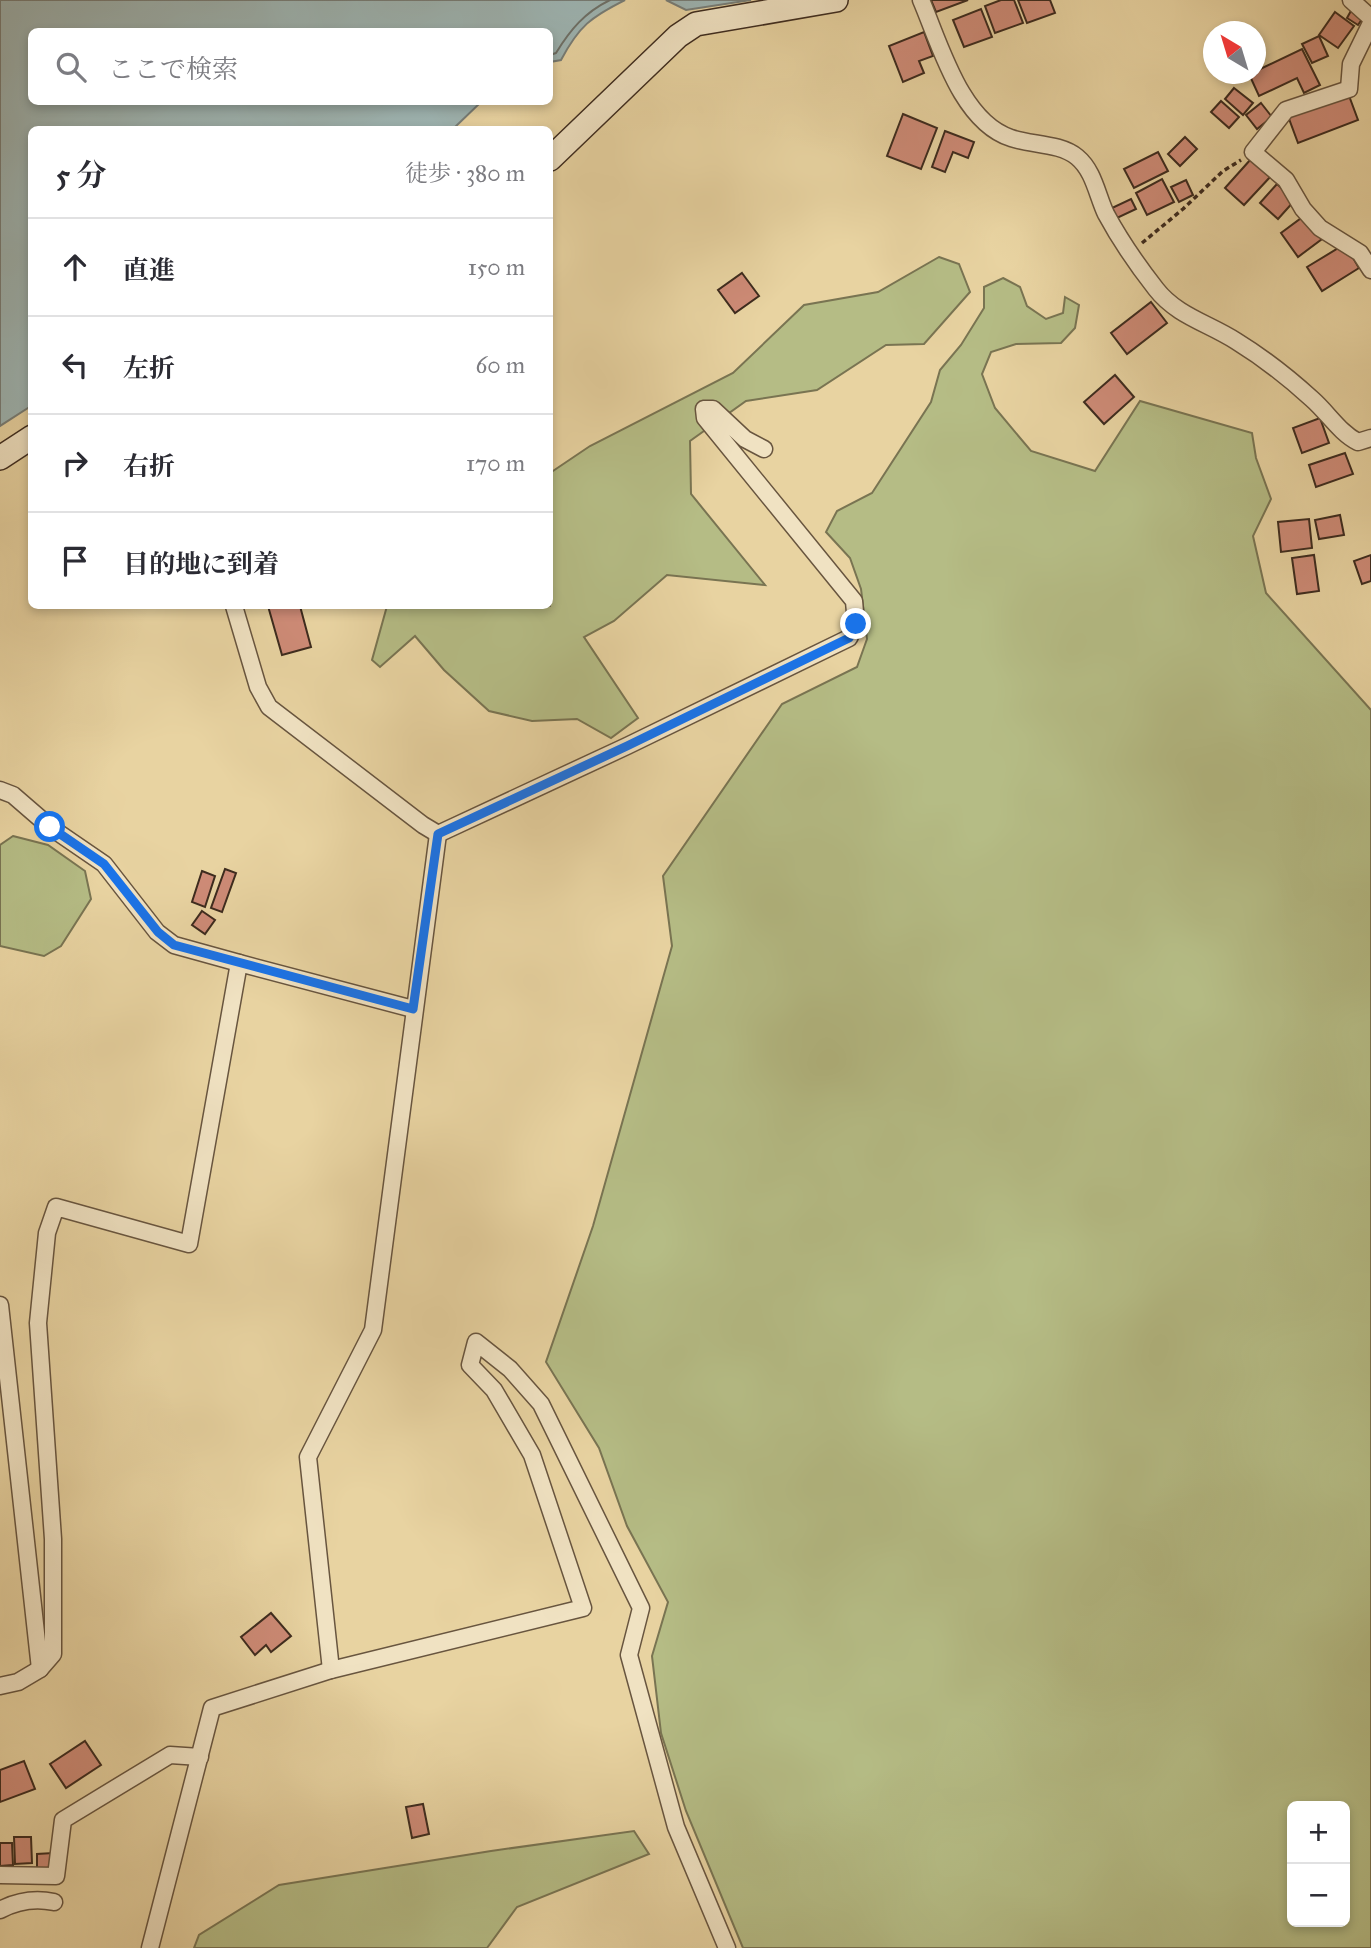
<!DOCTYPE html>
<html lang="ja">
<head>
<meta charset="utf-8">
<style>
	body { margin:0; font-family:"IM FELL Great Primer","Noto Serif JP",serif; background:#f7f7f7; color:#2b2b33 }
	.controls { position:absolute; right:21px; bottom:21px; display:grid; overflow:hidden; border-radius:10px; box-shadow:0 4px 10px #0003 }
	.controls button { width:63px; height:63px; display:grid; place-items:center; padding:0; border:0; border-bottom:2px solid #e1e1e2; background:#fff; color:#2b2b33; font:35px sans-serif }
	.compass { position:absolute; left:1203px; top:21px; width:63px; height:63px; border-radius:50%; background:#fff; box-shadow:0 4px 10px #0003; rotate:322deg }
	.stop { position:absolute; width:21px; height:21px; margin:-16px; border:5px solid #1a73e8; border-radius:50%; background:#fff }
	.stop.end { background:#1a73e8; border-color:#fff; box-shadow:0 2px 7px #0008 }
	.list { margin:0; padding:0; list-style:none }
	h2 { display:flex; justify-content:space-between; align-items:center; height:91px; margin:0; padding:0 28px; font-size:30px }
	h2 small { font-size:23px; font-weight:400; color:#7c7c81 }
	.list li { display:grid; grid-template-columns:46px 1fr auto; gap:21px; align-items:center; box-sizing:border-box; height:98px; padding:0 28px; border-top:2px solid #e1e1e2 }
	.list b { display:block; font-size:26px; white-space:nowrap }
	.list em { font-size:23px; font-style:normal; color:#7c7c81 }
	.icon { flex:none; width:38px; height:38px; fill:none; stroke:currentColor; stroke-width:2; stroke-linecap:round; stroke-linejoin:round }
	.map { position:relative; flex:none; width:1371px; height:1948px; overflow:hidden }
	.search { position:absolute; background:#fff; box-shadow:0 4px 10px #0003; left:28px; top:28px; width:525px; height:77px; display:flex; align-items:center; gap:18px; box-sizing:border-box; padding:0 24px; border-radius:10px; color:#7c7c81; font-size:26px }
	.panel { position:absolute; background:#fff; box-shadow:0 4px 10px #0003; left:28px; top:126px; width:525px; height:483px; border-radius:10px }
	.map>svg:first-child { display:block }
	.green { fill:#b5bc85; stroke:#797452; stroke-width:2; fill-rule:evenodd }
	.water { fill:#9db4b2; stroke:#777d77; stroke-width:2 }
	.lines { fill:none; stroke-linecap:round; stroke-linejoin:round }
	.shore { stroke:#6d7068; stroke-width:2 }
	.building { fill:#ce8b77; stroke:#3d2b1e; stroke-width:2 }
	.street-casing { stroke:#68553f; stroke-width:19 }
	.secondary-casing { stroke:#3d2b1e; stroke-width:26 }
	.path { stroke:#3d2b1e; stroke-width:3.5; stroke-dasharray:5 3.5; stroke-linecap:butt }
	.street { stroke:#f0e2c2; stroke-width:16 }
	.secondary { stroke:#f0e2c2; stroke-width:23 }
	.route { stroke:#1a73e8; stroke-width:9 }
</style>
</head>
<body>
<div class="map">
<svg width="1371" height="1948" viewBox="0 0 1371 1948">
	<rect width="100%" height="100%" fill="#e8d3a1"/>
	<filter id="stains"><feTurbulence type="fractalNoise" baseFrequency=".00286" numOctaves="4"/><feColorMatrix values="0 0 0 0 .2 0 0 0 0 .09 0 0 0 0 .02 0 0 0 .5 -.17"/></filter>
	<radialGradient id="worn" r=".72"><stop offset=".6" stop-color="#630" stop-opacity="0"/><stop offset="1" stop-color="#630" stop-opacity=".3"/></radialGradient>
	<g class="green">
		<polygon points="939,257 959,264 970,292 924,344 886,345 817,390 746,401 690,441 691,494 765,585 667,575 614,621 584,637 638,718 611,738 577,719 532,721 489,711 444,670 415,636 380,667 372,660 387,606 550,606 550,473 590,446 733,373 804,305 878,292"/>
		<path d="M1003 278 1020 287 1027 306 1046 319 1063 313 1065 297 1079 305 1075 328 1061 343 1016 344 991 352 982 374 995 408 1031 451 1095 471 1140 401 1252 433 1256 458 1271 499 1253 536 1266 593 1371 710V1948H743L686 1811 661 1733 652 1656 668 1602 627 1526 599 1448 546 1362 593 1226 672 946 663 876 782 704 857 667 867 639 861 589 850 558 826 532 837 511 872 493 931 402 940 370 961 345 984 308V287ZM1292 1806H1345V1922H1292Z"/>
		<polygon points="13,836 48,845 85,871 91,899 61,946 44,956 0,946 0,845"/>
		<polygon points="634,1831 649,1854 517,1907 487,1948 194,1948 199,1935 279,1885 491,1851"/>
	</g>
	<g class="water">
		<path d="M0 0H625C591 17 579 26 561 60L550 62V32H32V102H481L453 129 32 130 31 406 0 426Z"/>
		<polygon points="666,0 751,0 686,10"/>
	</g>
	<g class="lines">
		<path class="shore" d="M550 55 556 53C570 30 585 12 610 0"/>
	</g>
	<g class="building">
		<polygon points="931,0 968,0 936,12"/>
		<polygon points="1001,0 1014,0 1023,23 995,33 985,6"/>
		<polygon points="1018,0 1050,0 1055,13 1027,23"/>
		<polygon points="981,9 992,37 964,47 953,20"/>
		<polygon points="1352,9 1364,16 1358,25 1347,18"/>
		<polygon points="1335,12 1354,26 1338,48 1319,35"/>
		<polygon points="924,32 933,56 919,61 924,73 903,82 889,46"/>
		<polygon points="1319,36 1328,56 1312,63 1302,44"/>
		<polygon points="1302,49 1320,85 1304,93 1297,78 1259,96 1249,74 1256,74 1256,71"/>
		<polygon points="1234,88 1253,103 1243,115 1225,99"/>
		<polygon points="1348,93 1358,120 1298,143 1288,116"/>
		<polygon points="1221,101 1239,117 1229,128 1211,112"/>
		<polygon points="1261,103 1272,117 1257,129 1246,115"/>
		<polygon points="903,114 937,128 921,169 887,156"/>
		<polygon points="945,131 974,142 968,158 953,152 945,172 932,167"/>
		<polygon points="1185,137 1197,149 1180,166 1168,154"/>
		<polygon points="1158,152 1168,171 1134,188 1124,169"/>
		<polygon points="1251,159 1271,176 1244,205 1225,188"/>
		<polygon points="1162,179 1174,202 1147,215 1136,193"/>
		<polygon points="1186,180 1193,195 1179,202 1171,187"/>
		<polygon points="1277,184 1295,200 1278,219 1260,203"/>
		<polygon points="1131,199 1136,209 1117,218 1112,208"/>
		<polygon points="1304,216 1322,239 1298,257 1281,233"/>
		<polygon points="1345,244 1359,268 1322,291 1307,267"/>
		<polygon points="742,273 759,296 735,313 718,290"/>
		<polygon points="1151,302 1167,323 1127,354 1111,333"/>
		<polygon points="1115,375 1134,397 1104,424 1084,402"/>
		<polygon points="1320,418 1329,443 1302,453 1293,428"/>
		<polygon points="1345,453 1353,474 1316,487 1309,465"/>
		<polygon points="1340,515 1344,535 1319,539 1315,520"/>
		<polygon points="1309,519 1312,548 1281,552 1278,522"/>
		<polygon points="1314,555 1319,591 1297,594 1292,558"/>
		<polygon points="1371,555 1371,581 1362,584 1354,561"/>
		<polygon points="268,606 300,606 311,647 282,655"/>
		<polygon points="225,869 236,873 222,912 211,908"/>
		<polygon points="202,871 215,876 205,907 192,902"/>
		<polygon points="202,911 215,920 205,934 192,925"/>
		<polygon points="271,1613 291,1636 271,1652 266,1645 255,1655 241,1637"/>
		<polygon points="85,1741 101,1765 66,1788 50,1764"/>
		<polygon points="24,1761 35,1789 0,1802 0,1770"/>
		<polygon points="423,1804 429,1834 412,1838 406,1807"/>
		<polygon points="14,1837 31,1837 32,1863 15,1864"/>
		<polygon points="0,1843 12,1843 13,1865 0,1866"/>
		<polygon points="53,1853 54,1869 37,1869 37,1854"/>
	</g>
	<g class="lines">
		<g class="street-casing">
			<g id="street">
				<path d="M921 0C940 44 961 122 1011 138 1031 145 1060 143 1077 157 1094 171 1097 195 1106 214 1120 240 1138 266 1156 289 1177 316 1208 323 1236 341 1262 357 1289 378 1312 399 1328 413 1340 433 1358 442L1371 438"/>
				<polyline points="1351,0 1371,18"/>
				<polyline points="1371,23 1351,64 1349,89 1286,110 1253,152 1286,180 1303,209 1320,228 1360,253 1371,270"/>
				<polyline points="234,606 258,687 269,707 423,825 438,834"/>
				<polyline points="0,790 13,795 50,827 104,864 157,932 174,945 239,963"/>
				<polyline points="438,834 627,746 849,638 856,624 854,601 705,418 704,409 713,409 745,439 764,449"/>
				<polyline points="0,1305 40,1669"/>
				<polyline points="331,1670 308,1457 373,1330 438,834"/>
				<polyline points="0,1686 18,1682 40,1669 53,1654 53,1539 38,1323 47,1233 56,1207 189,1244 239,963 413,1009"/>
				<polyline points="0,1875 56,1876 63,1820 170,1755 200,1757"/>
				<path d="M0 1910C17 1901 35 1898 54 1902"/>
				<polyline points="150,1948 212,1708 331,1670 583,1608 532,1455 494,1390 470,1365 476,1342 510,1369 541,1404 641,1608 629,1655 676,1827 727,1948"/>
			</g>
		</g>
		<g class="secondary-casing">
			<g id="secondary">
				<polyline points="550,159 678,36 696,24 836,0"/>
				<polyline points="0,458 32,437"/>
			</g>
		</g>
		<polyline class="path" points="1142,243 1183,209 1223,171 1241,160"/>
		<use href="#street" class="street"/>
		<use href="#secondary" class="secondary"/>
	</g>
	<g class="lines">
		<polyline class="route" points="50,827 104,864 158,932 174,945 413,1009 438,834 627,746 849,638 856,624"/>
	</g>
	<rect width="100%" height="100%" filter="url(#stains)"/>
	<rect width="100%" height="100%" fill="url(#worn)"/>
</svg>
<div class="controls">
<button>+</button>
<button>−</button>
</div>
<svg class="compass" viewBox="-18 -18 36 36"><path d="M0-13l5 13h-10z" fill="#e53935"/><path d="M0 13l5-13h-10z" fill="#7c7c81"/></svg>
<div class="stop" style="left:50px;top:827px"></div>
<div class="stop end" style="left:856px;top:624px"></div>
<div class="search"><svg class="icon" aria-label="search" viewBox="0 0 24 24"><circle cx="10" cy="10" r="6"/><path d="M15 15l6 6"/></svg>ここで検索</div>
<section class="panel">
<h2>5 分<small>徒歩 · 380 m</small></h2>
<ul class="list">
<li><svg class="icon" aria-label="ahead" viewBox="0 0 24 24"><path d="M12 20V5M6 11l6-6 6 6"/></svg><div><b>直進</b></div><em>150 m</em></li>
<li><svg class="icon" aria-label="left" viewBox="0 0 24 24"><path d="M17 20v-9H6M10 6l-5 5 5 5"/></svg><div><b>左折</b></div><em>60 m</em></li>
<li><svg class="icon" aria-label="right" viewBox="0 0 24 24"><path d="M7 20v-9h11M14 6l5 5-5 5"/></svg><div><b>右折</b></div><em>170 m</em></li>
<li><svg class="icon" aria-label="arrive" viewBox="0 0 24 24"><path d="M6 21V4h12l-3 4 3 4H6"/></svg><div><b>目的地に到着</b></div></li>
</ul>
</section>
</div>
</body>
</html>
